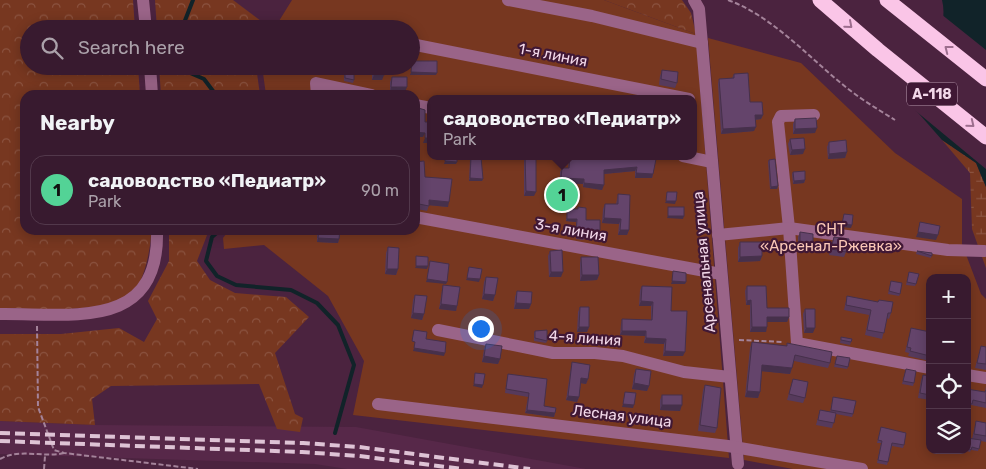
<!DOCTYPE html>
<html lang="en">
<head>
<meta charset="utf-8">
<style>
	body { margin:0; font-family:Rubik,sans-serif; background:#43273b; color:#f1f3f6 }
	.controls { position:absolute; right:15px; bottom:15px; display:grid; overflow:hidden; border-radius:10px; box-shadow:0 2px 12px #0003 }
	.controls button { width:45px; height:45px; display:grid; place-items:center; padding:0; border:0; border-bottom:1px solid #52384b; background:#381a2f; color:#f1f3f6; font:25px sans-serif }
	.you { position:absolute; left:480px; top:328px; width:18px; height:18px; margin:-12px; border:4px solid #fff; border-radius:50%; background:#1a73e8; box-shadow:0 0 0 8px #1a73e833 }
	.badge { display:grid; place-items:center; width:32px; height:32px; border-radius:50%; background:#53d396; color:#111; font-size:16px; font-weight:700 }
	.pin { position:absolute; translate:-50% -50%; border:2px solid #fff; box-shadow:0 1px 5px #0006 }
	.popup { position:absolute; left:427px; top:95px; width:270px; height:65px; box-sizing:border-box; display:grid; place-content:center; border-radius:10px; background:#381a2f; filter:drop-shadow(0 1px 4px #0005); font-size:16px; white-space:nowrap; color:#aba1aa }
	.popup b { font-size:19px; color:#f1f3f6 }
	.popup::after { content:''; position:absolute; left:50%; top:100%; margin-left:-10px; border:10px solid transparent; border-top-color:#381a2f }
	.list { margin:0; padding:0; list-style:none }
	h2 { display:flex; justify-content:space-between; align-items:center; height:65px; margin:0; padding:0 20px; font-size:21px }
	h2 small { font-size:16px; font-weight:400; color:#aba1aa }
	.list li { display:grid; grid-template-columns:32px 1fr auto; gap:15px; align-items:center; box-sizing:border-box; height:70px; margin:0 10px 10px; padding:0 10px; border:1px solid #52384b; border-radius:15px }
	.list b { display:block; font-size:19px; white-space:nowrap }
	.list p { margin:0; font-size:16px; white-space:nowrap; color:#aba1aa }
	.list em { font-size:16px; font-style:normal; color:#aba1aa }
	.icon { flex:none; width:28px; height:28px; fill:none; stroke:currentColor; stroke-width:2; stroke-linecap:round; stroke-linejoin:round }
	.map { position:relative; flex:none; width:986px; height:469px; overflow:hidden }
	.search { position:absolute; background:#381a2f; box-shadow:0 2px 12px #0003; left:20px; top:20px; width:400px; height:55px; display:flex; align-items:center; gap:12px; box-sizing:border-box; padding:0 18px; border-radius:28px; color:#aba1aa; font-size:19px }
	.panel { position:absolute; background:#381a2f; box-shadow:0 2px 12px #0003; left:20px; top:90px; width:400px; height:145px; border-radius:15px }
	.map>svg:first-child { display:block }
	.built { fill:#572849 }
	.green { fill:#773720; fill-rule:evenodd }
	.forest { fill:url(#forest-crowns) }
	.wetland { fill:url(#wetland-marsh) }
	.water { fill:#112329 }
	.pier { fill:#4b233f }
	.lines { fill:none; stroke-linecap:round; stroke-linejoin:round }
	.stream { stroke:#112329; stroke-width:4 }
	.path { stroke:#a4839a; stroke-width:2; stroke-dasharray:5 2.5; stroke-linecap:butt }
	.minor { stroke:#9a6488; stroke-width:12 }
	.highway { stroke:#fac5e7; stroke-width:15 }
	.rail { stroke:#dec3d5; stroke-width:4; stroke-dasharray:10 5; stroke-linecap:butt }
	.wall { fill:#563a5c }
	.shaded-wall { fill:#46304b }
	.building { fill:#64446b; stroke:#46304b }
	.oneway { stroke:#9d6e8e }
	.labels { text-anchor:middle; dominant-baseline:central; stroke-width:4.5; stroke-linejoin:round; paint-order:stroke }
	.shield { fill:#401835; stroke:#bd9eb3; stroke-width:1 }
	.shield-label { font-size:14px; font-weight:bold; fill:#f2d8e9 }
	.street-label { font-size:15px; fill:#f2d8e9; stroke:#401835 }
	.park-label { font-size:15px; fill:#fbc8b7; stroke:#401835 }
</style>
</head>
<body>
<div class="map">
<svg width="986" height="469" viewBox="0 0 986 469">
	<defs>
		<pattern id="forest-crowns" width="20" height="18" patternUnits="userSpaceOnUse" patternTransform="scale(1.25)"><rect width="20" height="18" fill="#773720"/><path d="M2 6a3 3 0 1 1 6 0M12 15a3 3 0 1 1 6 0" fill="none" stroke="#8b5340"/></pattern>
		<pattern id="wetland-marsh" width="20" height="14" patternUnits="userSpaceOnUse" patternTransform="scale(1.25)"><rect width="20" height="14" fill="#773720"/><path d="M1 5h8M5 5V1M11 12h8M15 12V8" fill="none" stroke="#8b5340"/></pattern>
	</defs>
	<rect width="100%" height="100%" fill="#4b233f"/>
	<polygon class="built" points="0,421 95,425 356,427 586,469 347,469 315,464 0,454"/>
	<g class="green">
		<path d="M292 0H604L696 34 729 458 353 415 364 361 328 296 264 245 224 249 223 238 229 230H415V95H266L262 66H411V29H274ZM431 99H693V156H431Z"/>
		<path d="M708 38 801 63 895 153 962 199V244L981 294 986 299V469H793L744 460ZM930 278H967V450H930Z"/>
	</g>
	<g class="forest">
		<path d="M0 0H133L135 29H29V66H138L140 95H25V230H151C152 244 144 283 133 292 105 315 35 309 0 308Z"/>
		<polygon points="155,0 233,0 265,24 262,29 157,29"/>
		<polygon points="604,0 682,0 691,13 696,34"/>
		<polygon points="159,66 256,66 260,95 161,95"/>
		<polygon points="169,230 209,230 197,261 210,280 235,293 286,297 309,317 275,353 295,414 303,418 300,432 277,429 259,384 111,386 92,399 95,425 0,421 0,334 61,334 119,328 144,342 157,319 148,301 169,261"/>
	</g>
	<polygon class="wetland" points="942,140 976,163 986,187 986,268 972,229 970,173"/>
	<path class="water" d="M942 0H986V187L976 163 942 140 913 107C924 78 950 30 942 0Z"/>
	<polygon class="pier" points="941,14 986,50 986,169 911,107 911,88 916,62 936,41"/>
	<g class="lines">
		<g class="stream">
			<polyline points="189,29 184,23 193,0"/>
			<polyline points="181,66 181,69 204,79 216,95"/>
			<polyline points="220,230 212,237 206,261 217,276 236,285 291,290 317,303 338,325 354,365 335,433"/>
		</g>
		<g class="path">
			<path d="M728 0C774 17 809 58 847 88 862 100 879 110 895 120"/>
			<polyline points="37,326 38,407 54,450 64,453 198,469"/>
			<polyline points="739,340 784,342"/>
			<path d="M0 459C20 448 43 458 64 453"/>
			<polyline points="44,469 45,456"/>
		</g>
		<g class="minor">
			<polyline points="143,0 146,29"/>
			<polyline points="508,0 592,16 702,43"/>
			<polyline points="694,0 699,9 738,464"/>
			<polyline points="411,44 689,99"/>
			<polyline points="150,66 152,95"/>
			<polyline points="317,95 316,83 372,95"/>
			<polyline points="415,105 431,108"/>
			<polyline points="814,115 781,116 778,122 789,228 797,343 930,368"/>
			<polyline points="683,156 712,162"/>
			<polyline points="415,217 721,274"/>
			<polyline points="718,235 789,228 948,250 984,251"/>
			<path d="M0 314C71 313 160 332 157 230"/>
			<polyline points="438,330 553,353 595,353 623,356 684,372 730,377"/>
			<polyline points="967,375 986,378"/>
			<polyline points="378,404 728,446 862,469"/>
		</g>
		<g class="highway">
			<polyline points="820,0 878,50 986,137"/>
			<polyline points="887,0 986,79"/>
		</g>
		<g class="rail">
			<polyline points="0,433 303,443 359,447 530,469"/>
			<polyline points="0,441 302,452 359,456 462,469"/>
		</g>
	</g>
	<g class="wall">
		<polygon points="372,66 384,66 382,80 372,80"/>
		<polygon points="345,70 354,80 353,83 344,81 344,72"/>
		<polygon points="662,70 677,83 675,88 659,85 660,76"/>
		<polygon points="734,74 750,102 763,115 761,119 755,120 754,131 721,134 718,84 719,79 732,78"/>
		<polygon points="392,77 405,92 390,92 390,82"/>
		<polygon points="795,119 815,133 793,134 793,124"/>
		<polygon points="790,139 803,154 790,155 788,144"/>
		<polygon points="829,142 847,152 845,158 828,159 827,147"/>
		<polygon points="524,156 536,156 534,196 524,196"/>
		<polygon points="569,156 637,156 637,158 653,174 652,178 635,178 635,171 604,174 602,190 583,187 583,184 560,183 560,172 562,168 568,168"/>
		<polygon points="471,157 483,179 482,181 469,181 470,160"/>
		<polygon points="769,160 778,186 777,189 770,189 768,162"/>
		<polygon points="415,162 425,177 448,207 429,205 427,211 417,209 415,183"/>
		<polygon points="793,172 805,180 804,183 793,184 792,174"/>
		<polygon points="618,194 629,230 627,235 618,235 619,224 602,223 603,209 605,204 616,204"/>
		<polygon points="567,209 586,220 599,233 585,232 584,240 576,239 576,222 566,221 567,212"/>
		<polygon points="317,230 340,230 339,239 338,243 317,242"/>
		<polygon points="800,232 813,242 811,247 798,247 798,237"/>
		<polygon points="834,237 846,252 844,257 829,255"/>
		<polygon points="740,242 762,256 760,261 738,262 738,248"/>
		<polygon points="388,247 398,269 396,275 385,274 386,253"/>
		<polygon points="550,251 561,277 549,277 548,256"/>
		<polygon points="917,251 932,253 931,258 916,254"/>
		<polygon points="581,257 599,275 597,280 580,281 580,263"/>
		<polygon points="909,272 916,284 915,286 906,285"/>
		<polygon points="486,277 495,295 493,301 482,299 484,282"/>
		<polygon points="891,281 900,294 899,296 888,294"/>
		<polygon points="443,285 457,306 456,311 439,309 442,290"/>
		<polygon points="642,286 671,311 683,356 663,356 664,344 644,343 645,336 620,335 621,324 622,319 651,320 651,306 639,306 640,290"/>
		<polygon points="747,286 767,308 789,317 787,322 767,322 766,332 750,332 750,305 746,305 745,291"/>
		<polygon points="517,291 531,304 529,309 514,309 515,297"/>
		<polygon points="415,295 424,314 422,320 411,318 413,300"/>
		<polygon points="847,296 891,313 889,319 887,318 882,339 865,335 869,315 844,310"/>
		<polygon points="580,307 589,327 587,332 577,332 578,312"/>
		<polygon points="805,309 813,333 804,333 803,314"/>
		<polygon points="911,328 930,332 930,361 908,356 909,353 905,352"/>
		<polygon points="535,331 547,341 546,343 534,341 534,333"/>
		<polygon points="841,337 852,339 850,345 840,343"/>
		<polygon points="752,342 830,363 828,368 794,361 790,374 762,371 760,392 758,398 745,397 750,348"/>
		<polygon points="486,344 500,359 498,364 482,362 484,349"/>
		<polygon points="981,346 986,347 986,370 975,368"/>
		<polygon points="837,356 848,367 847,369 834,367"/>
		<polygon points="572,362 588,379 586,384 581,383 579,397 577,402 566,400 571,367"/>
		<polygon points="636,369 649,386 647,391 632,389 634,374"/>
		<polygon points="906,369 914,383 913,386 902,384"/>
		<polygon points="508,374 544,406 555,413 554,417 525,413 528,397 505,393 507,378"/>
		<polygon points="923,375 930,376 930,400 918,398 921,380"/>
		<polygon points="793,379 805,398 803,403 787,400"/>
		<polygon points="705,385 717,428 715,433 698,431 703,390"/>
		<polygon points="986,386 986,408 971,405 970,409 967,409 967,389 985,392"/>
		<polygon points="662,395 680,411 660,410 660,400"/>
		<polygon points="833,397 853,414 852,417 836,414 832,428 816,425 820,410 830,412"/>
		<polygon points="976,421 986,423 986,442 981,441 978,451 971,450 970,452 964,450 967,450 967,438 972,439"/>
		<polygon points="881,427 904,445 903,448 892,446 887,465 877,463 881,443 877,443"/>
	</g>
	<g class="shaded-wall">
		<polygon points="411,72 437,73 436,75 410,75"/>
		<polygon points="374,75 384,75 382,80 372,80"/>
		<polygon points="391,87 407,87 405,92 390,92"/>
		<polygon points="755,115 763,115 761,119 753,120"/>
		<polygon points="756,127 754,131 721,134 723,129"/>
		<polygon points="817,128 815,133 793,134 795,129"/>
		<polygon points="415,132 425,133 423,137 415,137"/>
		<polygon points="425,138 431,138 431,143 423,143"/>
		<polygon points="805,149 803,154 790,155 792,150"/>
		<polygon points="847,152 845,158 828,159 829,154"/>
		<polygon points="445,161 457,162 456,164 444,164"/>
		<polygon points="637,167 635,171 603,174 604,170"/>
		<polygon points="636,173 653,174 652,178 635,178"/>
		<polygon points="470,178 483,179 482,181 469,181"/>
		<polygon points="561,178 584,179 583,184 560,183"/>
		<polygon points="805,180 804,183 793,184 794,181"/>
		<polygon points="584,183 604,185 602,190 583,187"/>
		<polygon points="778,186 777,189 770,189 771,187"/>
		<polygon points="526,191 536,192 534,196 524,196"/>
		<polygon points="429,200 449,202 448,207 427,205"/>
		<polygon points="666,201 676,201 675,204 665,203"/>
		<polygon points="668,216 684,216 683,219 667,218"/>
		<polygon points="604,218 621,219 619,224 602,223"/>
		<polygon points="567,219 577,219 576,222 566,221"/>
		<polygon points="842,224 852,225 851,228 841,227"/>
		<polygon points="586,230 600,230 599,233 585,232"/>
		<polygon points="620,230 629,230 627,235 618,235"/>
		<polygon points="351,231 363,232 362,234 350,234"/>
		<polygon points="918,232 938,235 936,240 916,237"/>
		<polygon points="318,238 339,239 338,243 317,242"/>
		<polygon points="800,242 813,242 811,247 798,247"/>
		<polygon points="762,256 760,261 738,262 740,257"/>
		<polygon points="416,266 428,266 427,269 415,268"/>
		<polygon points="387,269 398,269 396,275 385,274"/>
		<polygon points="551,272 563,272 561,277 549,277"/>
		<polygon points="582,275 599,275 597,280 580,281"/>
		<polygon points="467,278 480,279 479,282 466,280"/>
		<polygon points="427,279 447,282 446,284 426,282"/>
		<polygon points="672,281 686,282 685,284 671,284"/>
		<polygon points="484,294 495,295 493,301 482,299"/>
		<polygon points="751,300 750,305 746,305 747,301"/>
		<polygon points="641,301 653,302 651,306 639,306"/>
		<polygon points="516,303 531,304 529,309 514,309"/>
		<polygon points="441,304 457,306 456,311 439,309"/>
		<polygon points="413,313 424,314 422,320 411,318"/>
		<polygon points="767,317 789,317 787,322 765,322"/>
		<polygon points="579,327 589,327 587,332 577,332"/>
		<polygon points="752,327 767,327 766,332 750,332"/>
		<polygon points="806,328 815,328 813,333 804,333"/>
		<polygon points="622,331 646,331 645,336 620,335"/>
		<polygon points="646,338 666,339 664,344 644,343"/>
		<polygon points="414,348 445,353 444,356 413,351"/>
		<polygon points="665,351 685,352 683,356 663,356"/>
		<polygon points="484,356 500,359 498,364 482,362"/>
		<polygon points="762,365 792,368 790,374 760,371"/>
		<polygon points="581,378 588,379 586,384 580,383"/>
		<polygon points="634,383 649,386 647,391 632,389"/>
		<polygon points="474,384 483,385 482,388 473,386"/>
		<polygon points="747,391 760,392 758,398 745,397"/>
		<polygon points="568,396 579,397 577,402 566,400"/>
		<polygon points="623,404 634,405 633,408 622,407"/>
		<polygon points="662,405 682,405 680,411 660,410"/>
		<polygon points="527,410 555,413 554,417 525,413"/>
	</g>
	<g class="building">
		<polygon points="412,61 437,61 437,73 411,72"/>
		<rect x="374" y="66" width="10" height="9"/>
		<polygon points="345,70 354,70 354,80 345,78"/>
		<polygon points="662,70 678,72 677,83 661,79"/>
		<polygon points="748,73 750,102 762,102 763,115 755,115 756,127 723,129 719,79 734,78 734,74"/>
		<polygon points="392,77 407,77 407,87 391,87"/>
		<rect x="470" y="96" width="10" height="3"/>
		<polygon points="415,107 425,110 425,122 431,122 431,138 425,138 425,133 415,132"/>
		<polygon points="816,118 817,128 795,129 795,119"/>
		<polygon points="804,138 805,149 792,150 790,139"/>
		<polygon points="846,140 847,152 829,154 829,142"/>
		<polygon points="445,156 457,156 457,162 445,161"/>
		<polygon points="525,156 536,156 536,192 526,191"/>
		<polygon points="570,156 637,156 637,158 656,159 653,174 636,173 637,167 604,170 604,185 584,183 584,179 561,178 562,168 569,168"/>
		<polygon points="471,157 481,157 483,179 470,178"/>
		<polygon points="775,159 778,186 771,187 769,160"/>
		<polygon points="424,161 425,177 452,179 449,202 429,200 429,206 419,204 417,178 415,178 415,162"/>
		<polygon points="805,171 805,180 794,181 793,172"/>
		<polygon points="667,192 677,192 676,201 666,201"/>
		<polygon points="618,194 630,195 629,230 620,230 621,219 604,218 605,204 618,204"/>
		<polygon points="578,207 586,208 586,220 600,220 600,230 586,230 585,238 576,236 577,219 567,219 567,209 578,209"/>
		<rect x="668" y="207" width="16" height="9"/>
		<polygon points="844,214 853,215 852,225 842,224"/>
		<polygon points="920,222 940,226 938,235 918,232"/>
		<polygon points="319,230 340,230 339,239 318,238"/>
		<polygon points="351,230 363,230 363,232 351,231"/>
		<polygon points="800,232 813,234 813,242 800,242"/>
		<polygon points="834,237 849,239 846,252 831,249"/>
		<polygon points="740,242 762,242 762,256 740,257"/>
		<polygon points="388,247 399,248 398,269 387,269"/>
		<polygon points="562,250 563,272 551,272 550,251"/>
		<polygon points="917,251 932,253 932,256"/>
		<polygon points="416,256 428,257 428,266 416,266"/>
		<polygon points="581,257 598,257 599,275 582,275"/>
		<polygon points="430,261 449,264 447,282 427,279"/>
		<polygon points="469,267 482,269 480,279 467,278"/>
		<polygon points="673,271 686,273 686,282 672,281"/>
		<polygon points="909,272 919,274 916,284 907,282"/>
		<polygon points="486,277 498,278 495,295 484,294"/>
		<polygon points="891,281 902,283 900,294 889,291"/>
		<polygon points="443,285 460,287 457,306 441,304"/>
		<polygon points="642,286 672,287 671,311 687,311 685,352 665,351 666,339 646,338 646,331 622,331 622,319 652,320 653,302 641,301"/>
		<polygon points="747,286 766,286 767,308 789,308 789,317 767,317 767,327 752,327 751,300 747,301"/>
		<polygon points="517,291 532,292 531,304 516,303"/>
		<polygon points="415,295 427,296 424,314 413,313"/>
		<polygon points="847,296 878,302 879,300 893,302 891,313 888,313 884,333 867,330 871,310 846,305"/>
		<polygon points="580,307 589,307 589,327 579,327"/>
		<polygon points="805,309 815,309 815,328 806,328"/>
		<polygon points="911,328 930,332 930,356 910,351 911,348 907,347"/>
		<polygon points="414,330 427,332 426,339 446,342 445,353 414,348 415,342 412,341"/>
		<polygon points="547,330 547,341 535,338 535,331"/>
		<polygon points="841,337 852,339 851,342 841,340"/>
		<polygon points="752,342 787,346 787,343 832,352 830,363 795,355 792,368 762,365 760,392 747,391"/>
		<polygon points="486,344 502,346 500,359 484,356"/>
		<polygon points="981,346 986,347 986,364 977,363"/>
		<polygon points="837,356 850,358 848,367 835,364"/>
		<polygon points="572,362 590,365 588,379 581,378 579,397 568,396"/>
		<polygon points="636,369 651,371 649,386 634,383"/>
		<polygon points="906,369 916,371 914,383 903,381"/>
		<polygon points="475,373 485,374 483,385 474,384"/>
		<polygon points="508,374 547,379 544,406 556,408 555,413 527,410 529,393 506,389"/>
		<polygon points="923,375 930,376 930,395 920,393"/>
		<polygon points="793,379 808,382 805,398 789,394"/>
		<polygon points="705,385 721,388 717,428 700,425"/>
		<polygon points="967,389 985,392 986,390 986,403 973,400 972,404 967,403"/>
		<polygon points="625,392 636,393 634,405 623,404"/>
		<rect x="662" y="395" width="20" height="10"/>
		<polygon points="833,397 856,401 853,414 831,410"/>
		<polygon points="820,410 836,413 834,423 818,420"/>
		<polygon points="976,421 986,423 986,436 974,434"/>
		<polygon points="881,427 906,433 904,445 892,443 888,462 878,460 882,441 878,440"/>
		<polygon points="967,438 981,440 979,449 972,447 971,450 967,448"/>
	</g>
	<defs><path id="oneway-chevron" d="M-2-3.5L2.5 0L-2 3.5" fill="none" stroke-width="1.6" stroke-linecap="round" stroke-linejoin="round" transform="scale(1.25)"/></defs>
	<g class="oneway">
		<use href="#oneway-chevron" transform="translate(849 25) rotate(41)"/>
		<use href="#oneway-chevron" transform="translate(948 49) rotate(-142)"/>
		<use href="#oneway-chevron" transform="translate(971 124) rotate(39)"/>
	</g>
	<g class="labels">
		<rect class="shield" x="907" y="82.5" width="50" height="23" rx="4"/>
		<g class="shield-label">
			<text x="932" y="94">А-118</text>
		</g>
		<g class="street-label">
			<text transform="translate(553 55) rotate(11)">1-я линия</text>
			<text transform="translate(571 230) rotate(10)">3-я линия</text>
			<text transform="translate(704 262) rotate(-95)">Арсенальная улица</text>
			<text transform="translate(585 338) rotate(4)">4-я линия</text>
			<text transform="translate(622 416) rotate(7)">Лесная улица</text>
		</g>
		<g class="park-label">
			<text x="831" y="229">СНТ<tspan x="831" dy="17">«Арсенал-Ржевка»</tspan></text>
		</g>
	</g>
</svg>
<div class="controls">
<button>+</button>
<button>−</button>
<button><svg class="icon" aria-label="locate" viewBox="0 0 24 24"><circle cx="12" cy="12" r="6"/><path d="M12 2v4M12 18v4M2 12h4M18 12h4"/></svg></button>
<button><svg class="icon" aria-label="layers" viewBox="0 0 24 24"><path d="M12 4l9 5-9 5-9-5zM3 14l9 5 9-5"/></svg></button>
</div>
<div class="you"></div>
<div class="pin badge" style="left:562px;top:195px">1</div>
<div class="popup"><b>садоводство «Педиатр»</b>Park</div>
<div class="search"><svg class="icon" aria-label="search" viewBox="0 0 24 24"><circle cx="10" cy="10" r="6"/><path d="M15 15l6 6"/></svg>Search here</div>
<section class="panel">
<h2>Nearby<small></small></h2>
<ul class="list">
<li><span class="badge">1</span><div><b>садоводство «Педиатр»</b><p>Park</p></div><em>90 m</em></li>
</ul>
</section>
</div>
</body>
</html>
